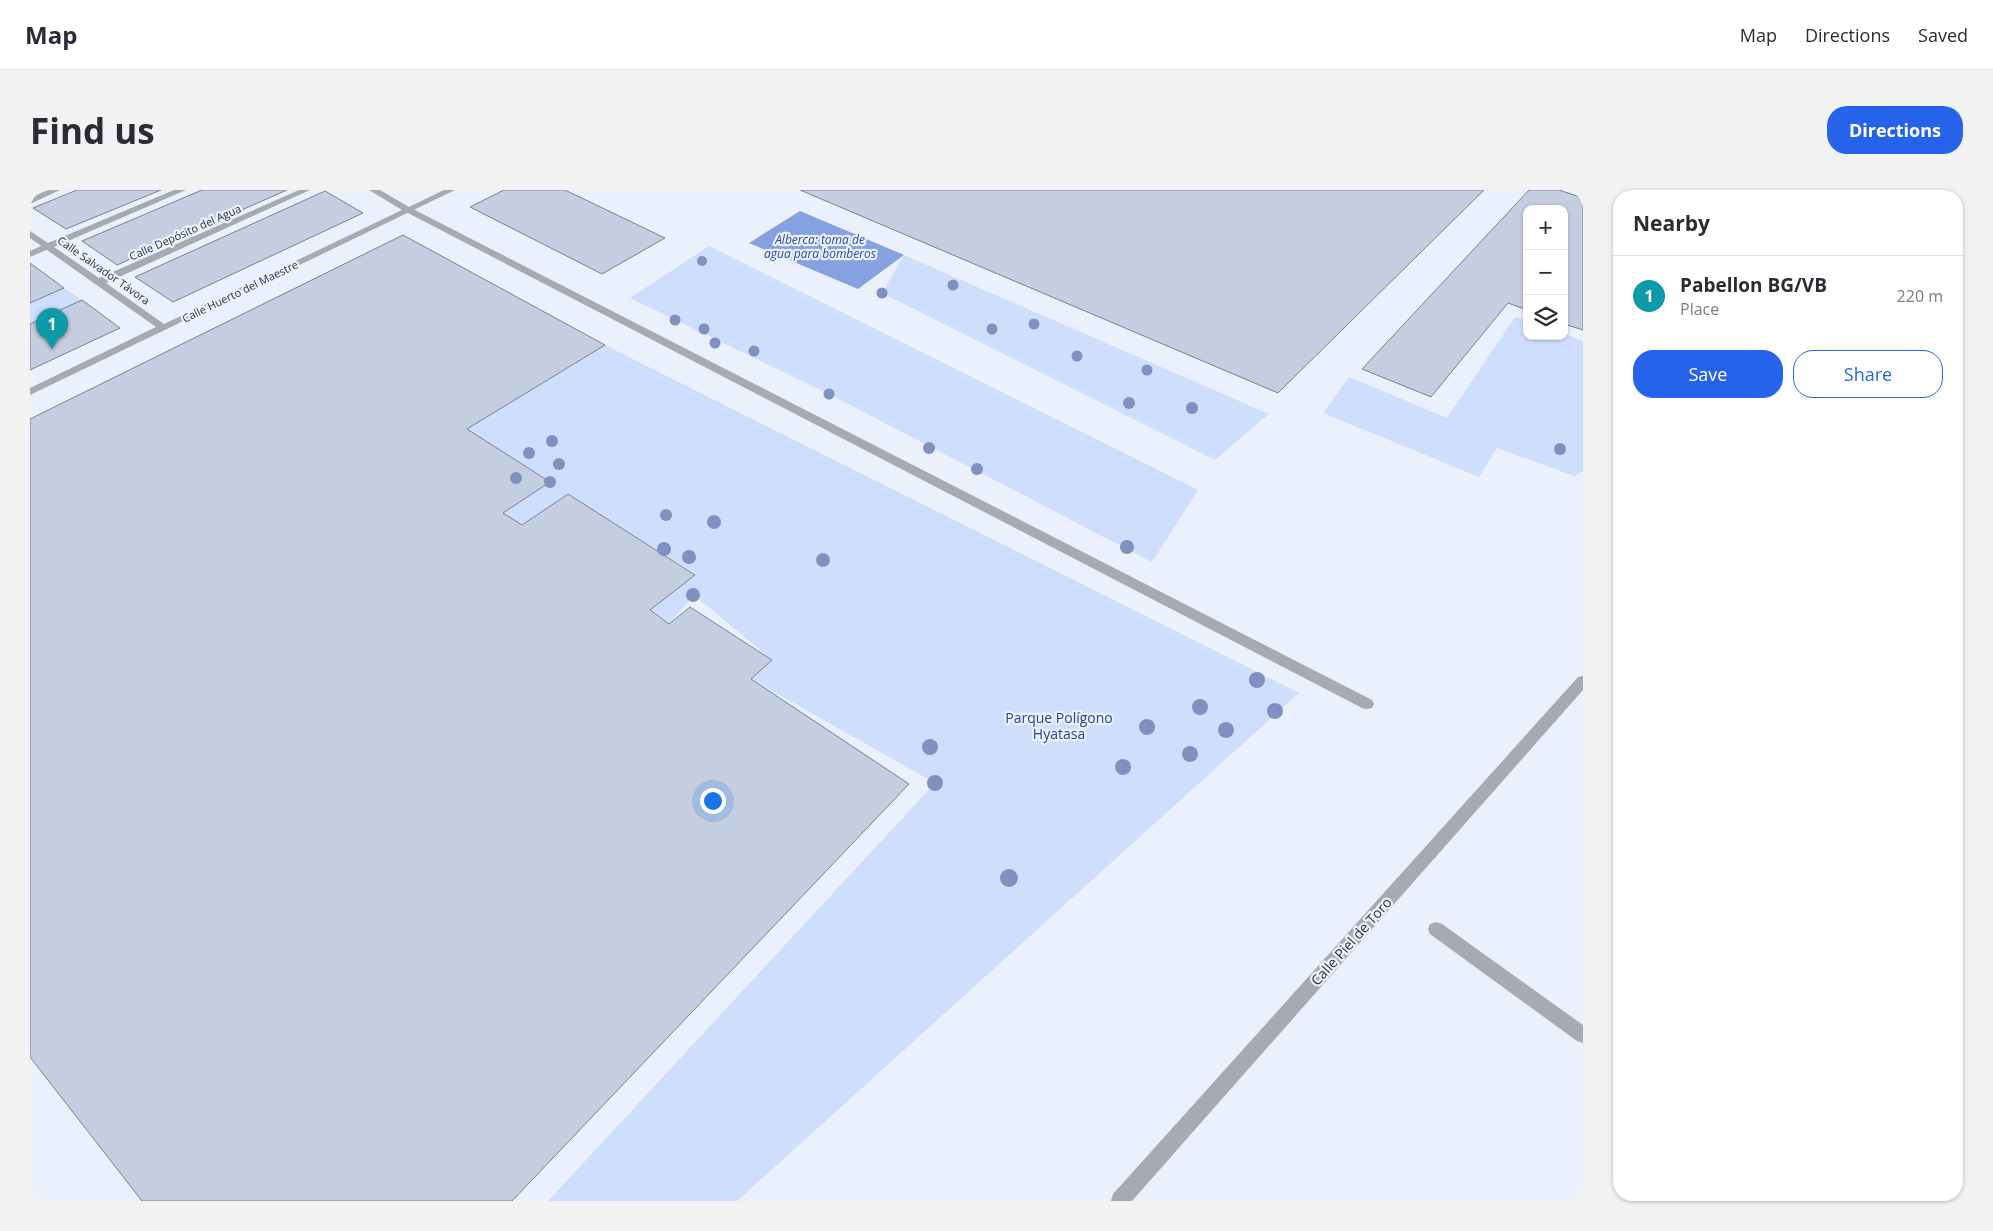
<!DOCTYPE html>
<html lang="en">
<head>
<meta charset="utf-8">
<style>
	body { margin:0; font-family:"Open Sans",sans-serif; background:#f2f2f3; color:#2b2b33 }
	.controls { position:absolute; right:15px; top:15px; display:grid; overflow:hidden; border-radius:10px; box-shadow:0 1px 4px #0004 }
	.controls button { width:45px; height:45px; display:grid; place-items:center; padding:0; border:0; border-bottom:1px solid #e1e1e2; background:#fff; color:#2b2b33; font:25px sans-serif }
	.you { position:absolute; left:682px; top:610px; width:18px; height:18px; margin:-12px; border:4px solid #fff; border-radius:50%; background:#1a73e8; box-shadow:0 0 0 8px #1a73e833 }
	.badge { display:grid; place-items:center; width:32px; height:32px; border-radius:50%; background:#2563eb; color:#fff; font-size:16px; font-weight:700 }
	.pin { position:absolute; translate:-50% -41px; filter:drop-shadow(0 1px 2px #0008) }
	.pin::after { content:''; position:absolute; top:26px; width:18px; height:15px; background:inherit; clip-path:polygon(0 0,100% 0,50% 100%) }
	.list { margin:0; padding:0; list-style:none }
	h2 { display:flex; justify-content:space-between; align-items:center; height:65px; margin:0; padding:0 20px; font-size:21px }
	h2 small { font-size:16px; font-weight:400; color:#7c7c81 }
	.list li { display:grid; grid-template-columns:32px 1fr auto; gap:15px; align-items:center; box-sizing:border-box; height:80px; padding:0 20px; border-top:1px solid #e1e1e2 }
	.list b { display:block; font-size:19px; white-space:nowrap }
	.list p { margin:0; font-size:16px; white-space:nowrap; color:#7c7c81 }
	.list em { font-size:16px; font-style:normal; color:#7c7c81 }
	.actions { display:flex; gap:10px; padding:15px 20px }
	.actions a { flex:1; padding:11px 0; border:1px solid #2563eb; border-radius:20px; text-align:center; font-size:18px; color:#2563eb }
	.actions .main { background:#2563eb; color:#fff }
	.icon { flex:none; width:28px; height:28px; fill:none; stroke:currentColor; stroke-width:2; stroke-linecap:round; stroke-linejoin:round }
	.map { position:relative; flex:none; width:1553px; height:1011px; overflow:hidden; border-radius:20px }
	header { display:flex; align-items:center; gap:30px; box-sizing:border-box; height:70px; padding:0 25px; background:#fff; border-bottom:1px solid #e1e1e2 }
	header strong { font-size:24px }
	nav { display:flex; gap:28px; margin-inline-start:auto; font-size:18px }
	.intro { display:flex; align-items:center; justify-content:space-between; box-sizing:border-box; height:120px; padding:0 30px }
	h1 { margin:0; font-size:35px }
	.button { padding:12px 22px; border-radius:20px; background:#2563eb; color:#fff; font-size:18px; font-weight:700 }
	main { display:flex; gap:30px; padding:0 30px }
	aside { flex:1; background:#fff; border-radius:20px; box-shadow:0 1px 4px #0004 }
	.map>svg:first-child { display:block }
	.green { fill:#d0defe }
	.water { fill:#86a1df }
	.building { fill:#c5cee0; stroke:#798091 }
	.lines { fill:none; stroke-linecap:round; stroke-linejoin:round }
	.service { fill:#a6aab1; fill-rule:evenodd }
	.minor { fill:#a6aab1; fill-rule:evenodd }
	.tree { fill:#8091bf }
	.labels { text-anchor:middle; dominant-baseline:central; stroke-width:4.5; stroke-linejoin:round; paint-order:stroke }
	.far-street-label { font-size:11px; fill:#2b2f36; stroke:#ebf1fc }
	.far-water-label { font-size:12px; font-style:italic; fill:#2c4892; stroke:#ebf1fc }
	.park-label { font-size:14px; fill:#28438d; stroke:#ebf1fc }
	.street-label { font-size:14px; fill:#2b2f36; stroke:#ebf1fc }
</style>
</head>
<body>
<header>
<strong>Map</strong>
<nav><a>Map</a><a>Directions</a><a>Saved</a></nav>
</header>
<div class="intro"><h1>Find us</h1><a class="button">Directions</a></div>
<main>
<div class="map">
<svg width="1553" height="1011" viewBox="0 0 1553 1011">
	<rect width="100%" height="100%" fill="#ebf1fc"/>
	<g class="green">
		<polygon points="679,56 1168,300 1122,372 799,204 600,108"/>
		<polygon points="874,65 1239,224 1185,270 852,103"/>
		<polygon points="0,73 90,138 0,180"/>
		<polygon points="1485,127 1497,131 1497,146 1534,146 1534,144 1553,151 1553,281 1544,286 1467,258 1449,287 1293,223 1319,187 1417,228"/>
		<polygon points="575,155 1269,503 707,1011 518,1011 905,593 721,489 742,470 664,405 639,434 620,420 665,384 538,304 492,335 473,323 519,292 437,239"/>
	</g>
	<polygon class="water" points="770,21 874,65 828,99 719,53"/>
	<g class="building">
		<polygon points="47,0 131,0 36,39 3,18"/>
		<polygon points="172,0 257,0 87,75 52,51"/>
		<polygon points="474,0 535,0 635,48 572,84 440,17"/>
		<polygon points="770,0 1454,0 1248,203"/>
		<polygon points="1499,0 1529,0 1553,8 1553,140 1534,134 1534,19 1497,19 1497,120 1478,113 1401,207 1332,179"/>
		<polygon points="295,1 333,23 143,112 105,87"/>
		<polygon points="373,45 575,155 437,239 520,292 473,323 492,335 538,304 665,385 620,420 639,434 660,417 742,470 721,489 879,594 482,1011 112,1011 0,867 0,229"/>
		<polygon points="0,73 34,98 0,113"/>
		<polygon points="52,110 90,138 0,180 0,134"/>
	</g>
	<g class="lines">
		<g class="service">
			<polygon points="379,17 1342,510 1344,514 1342,518 1337,519 1332,518 376,22 374,20"/>
			<polygon points="18,53 23,56 21,58 0,67 0,61"/>
			<polygon points="1406,732 1412,734 1553,835 1553,853 1547,851 1400,744 1398,739 1400,734"/>
		</g>
		<g class="minor">
			<polygon points="18,0 30,0 0,14 0,8"/>
			<polygon points="144,0 156,0 24,57 69,88 269,0 280,0 76,93 134,134 372,20 339,0 350,0 379,17 414,0 425,0 0,205 0,198 126,137 0,48 0,41 18,53"/>
			<polygon points="1553,486 1553,500 1102,1011 1081,1011 1083,1004 1548,487"/>
		</g>
	</g>
	<g class="tree">
		<circle cx="672" cy="71" r="5"/>
		<circle cx="923" cy="95" r="5.5"/>
		<circle cx="852" cy="103" r="5.5"/>
		<circle cx="645" cy="130" r="5.5"/>
		<circle cx="1004" cy="134" r="5.5"/>
		<circle cx="674" cy="139" r="5.5"/>
		<circle cx="962" cy="139" r="5.5"/>
		<circle cx="685" cy="153" r="5.5"/>
		<circle cx="724" cy="161" r="5.5"/>
		<circle cx="1047" cy="166" r="5.5"/>
		<circle cx="1117" cy="180" r="5.5"/>
		<circle cx="799" cy="204" r="5.5"/>
		<circle cx="1099" cy="213" r="6"/>
		<circle cx="1162" cy="218" r="6"/>
		<circle cx="522" cy="251" r="6"/>
		<circle cx="899" cy="258" r="6"/>
		<circle cx="1530" cy="259" r="6"/>
		<circle cx="499" cy="263" r="6"/>
		<circle cx="529" cy="274" r="6"/>
		<circle cx="947" cy="279" r="6"/>
		<circle cx="486" cy="288" r="6"/>
		<circle cx="520" cy="292" r="6"/>
		<circle cx="636" cy="325" r="6"/>
		<circle cx="684" cy="332" r="7"/>
		<circle cx="1097" cy="357" r="7"/>
		<circle cx="634" cy="359" r="7"/>
		<circle cx="659" cy="367" r="7"/>
		<circle cx="793" cy="370" r="7"/>
		<circle cx="663" cy="405" r="7"/>
		<circle cx="1227" cy="490" r="8"/>
		<circle cx="1170" cy="517" r="8"/>
		<circle cx="1245" cy="521" r="8"/>
		<circle cx="1117" cy="537" r="8"/>
		<circle cx="1196" cy="540" r="8"/>
		<circle cx="900" cy="557" r="8"/>
		<circle cx="1160" cy="564" r="8"/>
		<circle cx="1093" cy="577" r="8"/>
		<circle cx="905" cy="593" r="8"/>
		<circle cx="979" cy="688" r="9"/>
	</g>
	<g class="labels">
		<g class="far-street-label">
			<text transform="translate(155 42) rotate(-24)">Calle Depósito del Agua</text>
			<text transform="translate(74 80) rotate(35)">Calle Salvador Távora</text>
			<text transform="translate(210 101) rotate(-26)">Calle Huerto del Maestre</text>
		</g>
		<g class="far-water-label">
			<text x="790" y="49">Alberca: toma de<tspan x="790" dy="14">agua para bomberos</tspan></text>
		</g>
		<g class="park-label">
			<text x="1029" y="527">Parque Polígono<tspan x="1029" dy="16">Hyatasa</tspan></text>
		</g>
		<g class="street-label">
			<text transform="translate(1321 751) rotate(-48)">Calle Piel de Toro</text>
		</g>
	</g>
</svg>
<div class="controls">
<button>+</button>
<button>−</button>
<button><svg class="icon" aria-label="layers" viewBox="0 0 24 24"><path d="M12 4l9 5-9 5-9-5zM3 14l9 5 9-5"/></svg></button>
</div>
<div class="you"></div>
<div class="pin badge" style="left:22px;top:159px;background:#0f9aa8">1</div>
</div>
<aside>
<h2>Nearby<small></small></h2>
<ul class="list">
<li><span class="badge" style="background:#0f9aa8">1</span><div><b>Pabellon BG/VB</b><p>Place</p></div><em>220 m</em></li>
</ul>
<div class="actions"><a class="main">Save</a><a>Share</a></div>
</aside>
</main>
</body>
</html>
